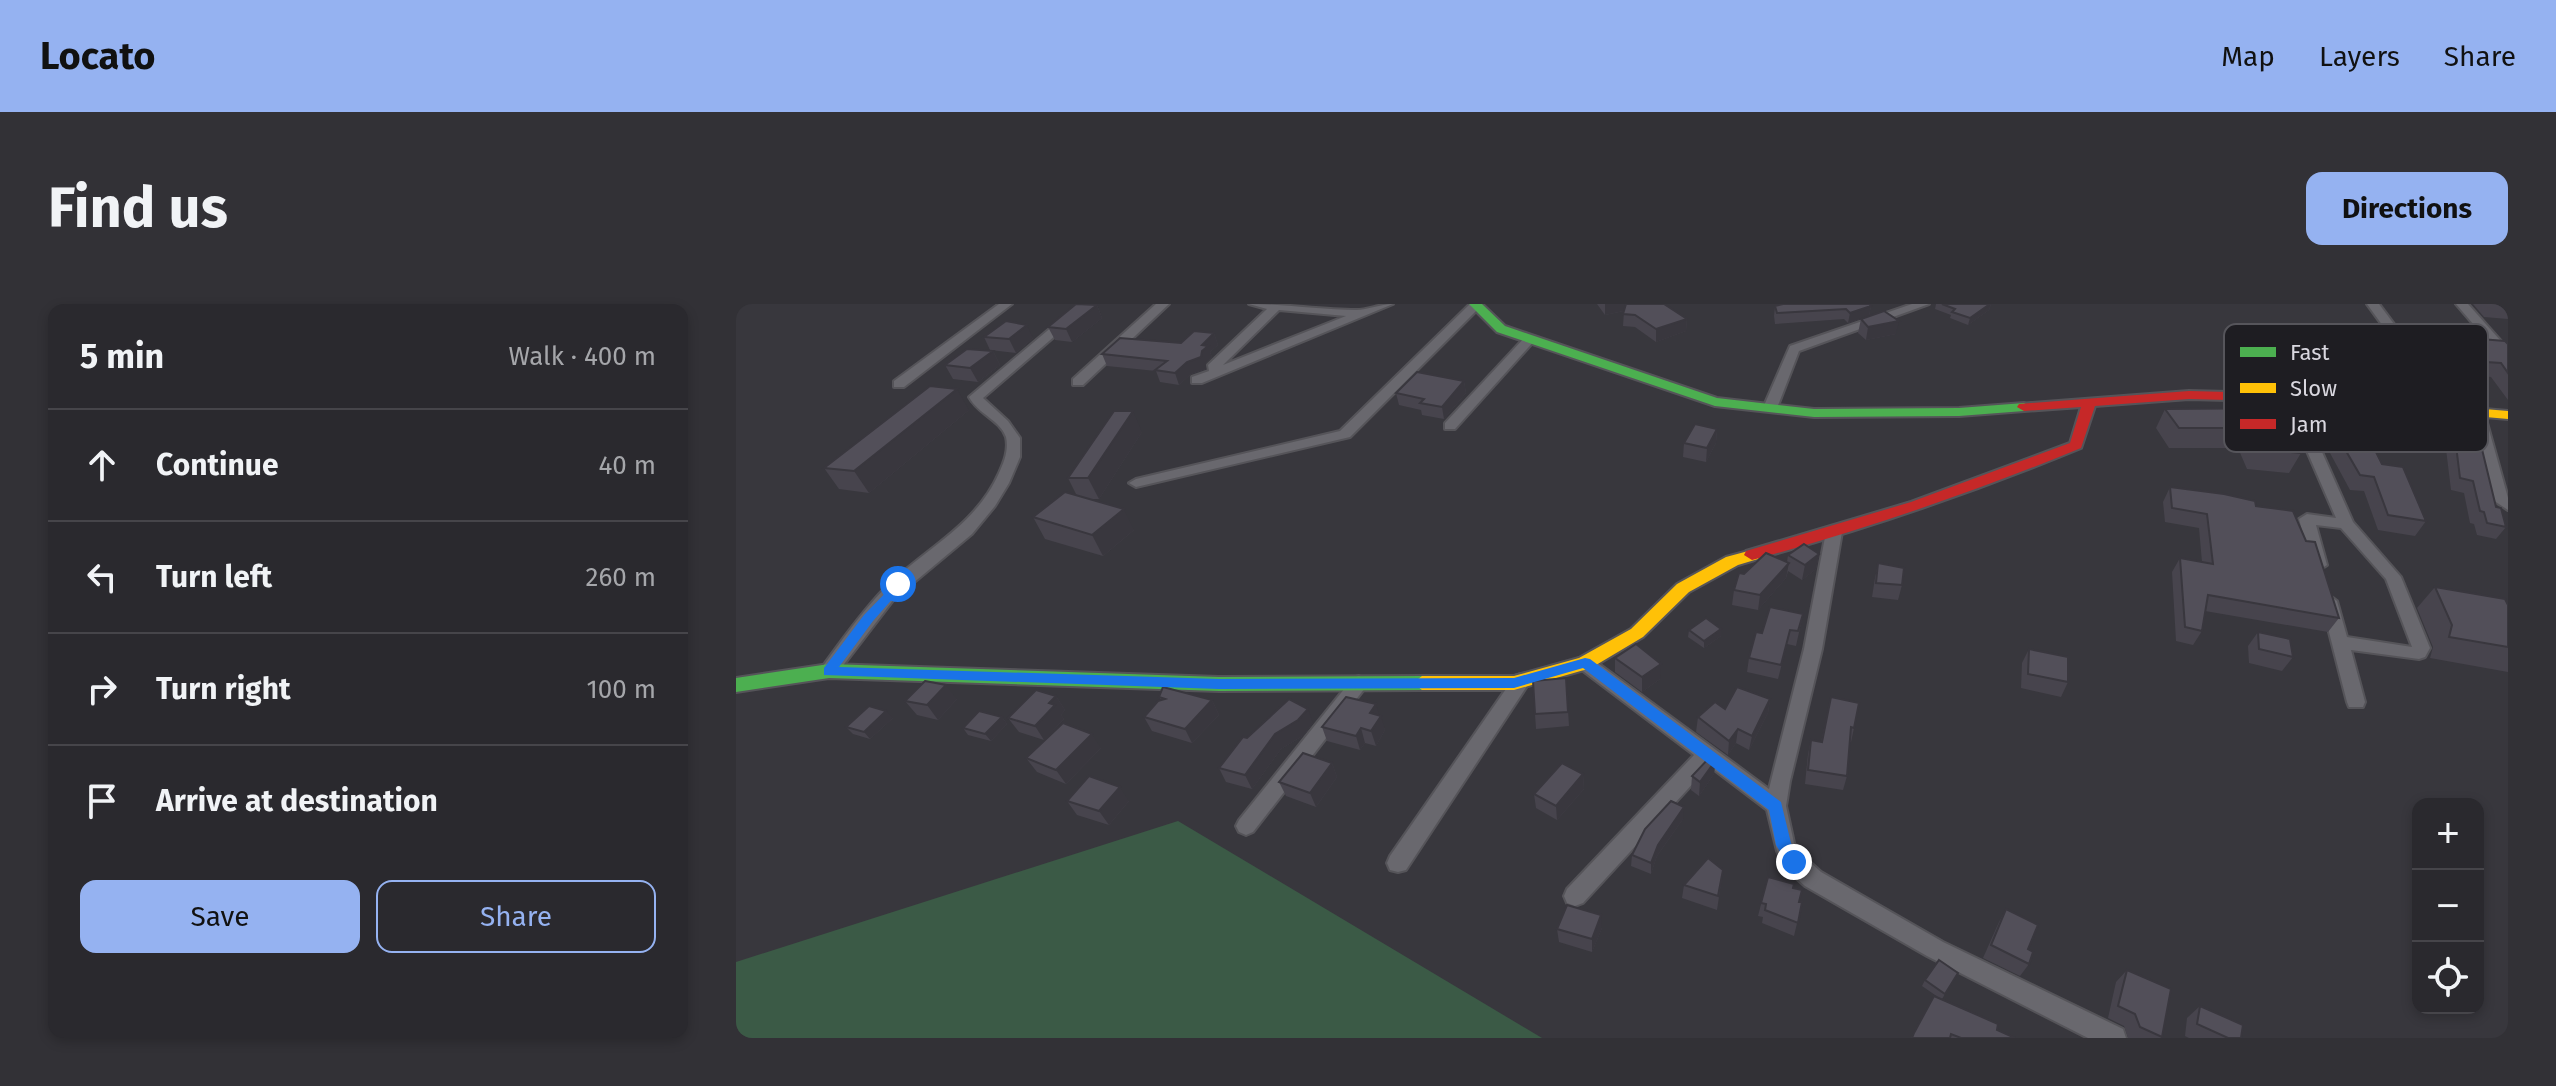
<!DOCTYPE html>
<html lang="en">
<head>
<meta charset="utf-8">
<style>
	body { margin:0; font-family:"Fira Sans",sans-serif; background:#323136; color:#f1f3f6 }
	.controls { position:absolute; right:24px; bottom:24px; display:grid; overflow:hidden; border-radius:16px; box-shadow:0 4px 12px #0003 }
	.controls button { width:72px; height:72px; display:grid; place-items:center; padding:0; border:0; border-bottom:2px solid #46454a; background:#2a292e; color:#f1f3f6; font:40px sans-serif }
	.stop { position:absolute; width:24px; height:24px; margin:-18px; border:6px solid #1a73e8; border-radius:50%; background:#fff }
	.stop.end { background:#1a73e8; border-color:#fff; box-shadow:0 2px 8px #0008 }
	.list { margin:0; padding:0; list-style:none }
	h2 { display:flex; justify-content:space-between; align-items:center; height:104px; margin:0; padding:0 32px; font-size:34px }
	h2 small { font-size:26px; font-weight:400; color:#a5a6aa }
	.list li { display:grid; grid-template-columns:52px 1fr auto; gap:24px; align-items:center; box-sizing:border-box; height:112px; padding:0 32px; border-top:2px solid #46454a }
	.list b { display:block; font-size:30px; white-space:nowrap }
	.list em { font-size:26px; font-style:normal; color:#a5a6aa }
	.actions { display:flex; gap:16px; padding:24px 32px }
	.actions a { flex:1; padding:18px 0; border:2px solid #95b2f1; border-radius:16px; text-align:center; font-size:28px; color:#95b2f1 }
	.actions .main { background:#95b2f1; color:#111 }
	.icon { flex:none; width:44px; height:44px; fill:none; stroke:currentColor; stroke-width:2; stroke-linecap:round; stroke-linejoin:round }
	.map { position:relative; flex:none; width:1772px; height:734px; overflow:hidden; border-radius:16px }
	header { display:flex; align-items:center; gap:48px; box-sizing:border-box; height:112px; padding:0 40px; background:#95b2f1; color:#111 }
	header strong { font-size:38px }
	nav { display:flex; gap:44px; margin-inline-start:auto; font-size:28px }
	.intro { display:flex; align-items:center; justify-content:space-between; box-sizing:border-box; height:192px; padding:0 48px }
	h1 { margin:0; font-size:56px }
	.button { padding:20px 36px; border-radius:16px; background:#95b2f1; color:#111; font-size:28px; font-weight:700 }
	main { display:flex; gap:48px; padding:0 48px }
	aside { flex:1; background:#2a292e; border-radius:16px; box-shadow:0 4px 12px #0003 }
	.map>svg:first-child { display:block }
	.green { fill:#3b5a46 }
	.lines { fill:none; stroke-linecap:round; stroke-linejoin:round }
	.street-casing { stroke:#555459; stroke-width:4 }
	.fast-casing { stroke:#555459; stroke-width:4 }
	.slow-casing { stroke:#555459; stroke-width:4 }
	.jam-casing { stroke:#555459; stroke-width:4 }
	.street { fill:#69686e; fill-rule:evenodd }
	.fast { fill:#4caf50; fill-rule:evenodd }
	.slow { fill:#ffc107; fill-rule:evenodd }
	.jam { fill:#c62828; fill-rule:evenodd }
	.wall { fill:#47444d }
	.shaded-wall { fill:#39373e }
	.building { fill:#524f59; stroke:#39373e; stroke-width:2 }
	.route { fill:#1a73e8 }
	.key { fill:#1e1d22; stroke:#56555b; stroke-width:2 }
	.key-label { font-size:22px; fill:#d9d7df }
</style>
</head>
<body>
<header>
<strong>Locato</strong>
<nav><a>Map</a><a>Layers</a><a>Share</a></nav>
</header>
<div class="intro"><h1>Find us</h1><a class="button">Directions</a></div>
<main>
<aside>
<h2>5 min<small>Walk · 400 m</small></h2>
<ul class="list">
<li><svg class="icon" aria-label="ahead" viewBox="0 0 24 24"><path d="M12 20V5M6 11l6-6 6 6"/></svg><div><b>Continue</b></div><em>40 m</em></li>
<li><svg class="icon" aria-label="left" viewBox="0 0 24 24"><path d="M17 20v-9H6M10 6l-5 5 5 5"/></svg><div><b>Turn left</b></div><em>260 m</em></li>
<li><svg class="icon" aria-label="right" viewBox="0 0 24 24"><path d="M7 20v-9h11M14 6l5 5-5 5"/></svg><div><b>Turn right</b></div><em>100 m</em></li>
<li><svg class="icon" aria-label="arrive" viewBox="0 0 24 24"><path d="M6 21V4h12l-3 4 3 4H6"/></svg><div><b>Arrive at destination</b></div></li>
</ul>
<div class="actions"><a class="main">Save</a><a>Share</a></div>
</aside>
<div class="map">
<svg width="1772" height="734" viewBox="0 0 1772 734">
	<rect width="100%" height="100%" fill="#38373d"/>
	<polygon class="green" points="442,517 806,734 0,734 0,658"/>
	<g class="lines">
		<g class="street-casing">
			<g id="street">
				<polygon points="263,0 276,0 168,83 158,83 158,77"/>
				<path d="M343 0H356L247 94 272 117 284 134V153L273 179 259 202 236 230 158 295 99 372H87L84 367 87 362C106 336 125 309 148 285 188 245 239 223 263 169 268 158 273 146 270 133 264 116 242 110 233 93Z"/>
				<polygon points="420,0 433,0 347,81 337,81 337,75"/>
				<path d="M513 0C549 0 585 6 620 6 632 6 644 0 657 0L466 79H456V73L473 67 472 61 531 5ZM543 6 610 12 487 61Z"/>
				<polygon points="734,0 746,1 614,133 400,183 393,179 400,175 604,127"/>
				<polygon points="1176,0 1193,0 1063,47 1041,104 1039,107 1029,107 1027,104 1054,42"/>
				<polygon points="1631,0 1643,0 1720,103 1720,109 1710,109"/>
				<polygon points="1720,0 1732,0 1772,45 1772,57 1768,56"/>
				<polygon points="790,32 800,35 719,125 709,125 709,119"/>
				<polygon points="1555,90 1562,94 1617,218 1665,273 1694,344 1689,353 1683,355 1615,346 1629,398 1627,403 1613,403 1611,398 1585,297 1587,293 1593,291 1601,297 1611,333 1676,343 1650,275 1605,224 1580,221 1591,261 1583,266 1575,261 1563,215 1571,210 1600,214 1548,94"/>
				<polygon points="1741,104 1748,108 1772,194 1772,206 1757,196 1734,108"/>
				<polygon points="1098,223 1106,228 1086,345 1054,477 1050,502 1058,539 1066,551 1085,568 1207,638 1387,725 1390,734 1352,734 1191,652 1069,582 1050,565 1041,547 1031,506 973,462 847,599 839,602 831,599 828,592 831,585 958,451 843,364 840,359 843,354 855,354 1033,485 1068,345 1090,228"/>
				<polygon points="785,370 791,372 794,377 791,382 670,566 662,568 654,566 651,559 654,552 779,372"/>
				<polygon points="623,372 632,379 629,384 517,528 510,531 503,528 500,522 503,516 617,374"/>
			</g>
		</g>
		<g class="fast-casing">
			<g id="fast">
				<polygon points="733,0 746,0 769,22 981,94 1078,105 1223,104 1288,99 1295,103 1288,107 1223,112 1078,113 979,102 761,28"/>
				<polygon points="93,360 483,373 686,372 695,379 686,386 483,387 93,374 0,388 0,374"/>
			</g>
		</g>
		<g class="slow-casing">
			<g id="slow">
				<polygon points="1653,97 1772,107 1772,115 1648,104 1646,101"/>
				<polygon points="1016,246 1024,251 1022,255 1002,261 953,288 907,333 855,364 778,386 686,386 677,379 686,372 778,372 843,354 895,325 941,280 990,253"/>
			</g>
		</g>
		<g class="jam-casing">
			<path id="jam" d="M1453 87 1570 90 1653 97 1660 101 1653 105 1570 98 1453 95 1359 102 1345 144C1238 188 1128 226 1016 256L1008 251 1010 247 1175 198 1334 139 1345 103 1288 107 1281 103 1283 100Z"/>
		</g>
		<use href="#street" class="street"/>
		<use href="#fast" class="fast"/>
		<use href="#slow" class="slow"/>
		<use href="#jam" class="jam"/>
	</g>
	<g class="wall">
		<polygon points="861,0 928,0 951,15 950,27 920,38 899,23 887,22 888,7 869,11"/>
		<polygon points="1200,0 1255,0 1253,6 1232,21 1214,14 1215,11 1199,5"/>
		<polygon points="1737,0 1772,0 1772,15 1748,13"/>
		<polygon points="361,1 366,14 336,38 319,36 312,23"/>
		<polygon points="1039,2 1135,2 1133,12 1112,19 1108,15 1039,20 1038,12"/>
		<polygon points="1125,15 1160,30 1130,36 1122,29"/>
		<polygon points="478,29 482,41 474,48 476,53 470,59 470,65 455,70 443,81 424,78 420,67 371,62 366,50 445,39"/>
		<polygon points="248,33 297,34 280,49 254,46"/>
		<polygon points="1538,34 1580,49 1572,63 1546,63 1531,48"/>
		<polygon points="1732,34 1772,40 1772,96 1755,73 1740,71 1723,47"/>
		<polygon points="257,47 264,61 242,78 217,75 209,61"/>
		<polygon points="728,77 730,89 708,115 686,111 685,106 663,101 660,89"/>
		<polygon points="1429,105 1578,124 1566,144 1562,144 1565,149 1553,169 1511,165 1502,144 1433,144 1420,124"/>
		<polygon points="233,106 133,189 103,185 88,164"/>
		<polygon points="1588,112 1646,160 1690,217 1679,232 1642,226 1628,187 1614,186 1594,149 1589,148 1579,126"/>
		<polygon points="981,125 980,139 970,158 947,153 948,139"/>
		<polygon points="406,128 363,195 352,195 398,226 367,252 309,235 297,213 341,192 332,174"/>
		<polygon points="1725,130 1770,223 1760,235 1741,231 1738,220 1734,219 1728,189 1715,186 1710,145 1719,133 1722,134"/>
		<polygon points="1434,183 1520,202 1603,314 1592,328 1469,307 1466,327 1457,341 1440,337 1436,268 1444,254 1466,258 1463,224 1429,218 1427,198"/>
		<polygon points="1083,250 1080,265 1066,276 1052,267 1050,274 1022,306 996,301 998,286 1008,270 1051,258 1052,251"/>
		<polygon points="1142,259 1166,281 1162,296 1136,293 1139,274"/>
		<polygon points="1699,283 1772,301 1772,368 1694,354 1697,343 1681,304"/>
		<polygon points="1067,310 1060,342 1051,340 1042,375 1011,368 1013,354 1026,329"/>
		<polygon points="985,325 985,332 968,344 952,333 953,326"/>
		<polygon points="1522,328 1557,353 1546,367 1513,359 1512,342"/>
		<polygon points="1293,345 1332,378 1325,393 1285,384 1286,359"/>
		<polygon points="879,354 924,375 906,388 879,368"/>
		<polygon points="830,374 833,422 800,425 799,410"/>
		<polygon points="320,392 329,406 325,411 328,415 308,436 283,428 272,414"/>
		<polygon points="423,393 476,396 483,411 456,439 416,427 408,413 425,396"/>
		<polygon points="1095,393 1118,424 1115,438 1113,438 1111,472 1107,486 1069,480 1072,450 1075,436 1085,438"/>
		<polygon points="221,395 202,416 181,411 169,397"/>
		<polygon points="1034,395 1032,409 1013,446 1000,439 992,451 960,428 962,413 989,405"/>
		<polygon points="643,411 649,426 640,442 629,439 624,446 591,437 586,423"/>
		<polygon points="266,413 271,420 255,437 232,431 227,424"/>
		<polygon points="157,414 134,435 117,430 110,423"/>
		<polygon points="577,419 568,431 545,445 516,485 490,478 483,464 511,434"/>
		<polygon points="365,444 330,480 301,468 290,454"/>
		<polygon points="596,459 601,473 580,503 550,492 543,478"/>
		<polygon points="847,470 848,485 821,516 800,504 798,490"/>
		<polygon points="978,470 963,492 955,486 956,472"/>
		<polygon points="331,497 393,497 373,521 341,511"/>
		<polygon points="947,515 921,552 915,570 895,562 896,551"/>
		<polygon points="987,566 981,606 946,594 948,581"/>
		<polygon points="1032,573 1057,584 1063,598 1066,598 1058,632 1026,619 1027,613 1022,612"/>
		<polygon points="1270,605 1293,660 1284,672 1247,654 1263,618"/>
		<polygon points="866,624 856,648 823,638 821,625"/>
		<polygon points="1391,666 1426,733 1425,734 1392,734 1388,722 1372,714 1380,678"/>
		<polygon points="1222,669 1206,695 1261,726 1279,734 1175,734 1198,692 1202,693 1186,682 1189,676"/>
		<polygon points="1464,702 1505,734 1453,734 1449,732 1451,714"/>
	</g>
	<g class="shaded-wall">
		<polygon points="869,0 892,0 892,6 869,11"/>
		<polygon points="1255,0 1253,6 1232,21 1234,14"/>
		<polygon points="361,1 366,14 336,38 330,25"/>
		<polygon points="1135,2 1133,12 1112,19 1114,9"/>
		<polygon points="951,15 950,27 920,38 920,25"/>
		<polygon points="1163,17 1160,30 1130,36 1132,23"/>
		<polygon points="291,21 297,34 280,49 273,35"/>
		<polygon points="478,29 482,41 474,48 476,53 470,59 470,65 455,70 443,81 439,69"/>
		<polygon points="257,47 264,61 242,78 234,64"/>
		<polygon points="728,77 730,89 708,115 706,103"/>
		<polygon points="221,85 233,106 133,189 118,167"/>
		<polygon points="397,107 406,128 363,195 352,174"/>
		<polygon points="981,125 980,139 970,158 971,144"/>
		<polygon points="388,205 398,226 367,252 356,231"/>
		<polygon points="1083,250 1080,265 1066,276 1069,261"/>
		<polygon points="1053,259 1050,274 1022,306 1024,291"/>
		<polygon points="985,325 985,332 968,344 968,337"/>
		<polygon points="925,360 924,375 906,388 906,373"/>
		<polygon points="210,381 221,395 202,416 191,401"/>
		<polygon points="320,392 329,406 325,411 328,415 308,436 299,422 313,399"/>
		<polygon points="1034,395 1032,409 1013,446 1016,432"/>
		<polygon points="476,396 483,411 456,439 449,425"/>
		<polygon points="640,400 644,414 645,412 649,426 640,442 635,427 634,409"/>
		<polygon points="572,405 577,419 568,431 545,445 516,485 509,471 539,430"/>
		<polygon points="150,407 157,414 134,435 128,428"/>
		<polygon points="266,413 271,420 255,437 249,430"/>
		<polygon points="625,424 629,439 624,446 620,432"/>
		<polygon points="1002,425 1000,439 992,451 993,437"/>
		<polygon points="356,430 365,444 330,480 320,466"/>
		<polygon points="980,456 978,470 963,492 964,478"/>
		<polygon points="596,459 601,473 580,503 574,489"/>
		<polygon points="847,470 848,485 821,516 820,502"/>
		<polygon points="384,483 393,497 373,521 363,507"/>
		<polygon points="948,503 947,515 921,552 915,570 915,559 922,541"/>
		<polygon points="865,611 866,624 856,648 856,635"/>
	</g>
	<g class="building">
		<polygon points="340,0 361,1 330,25 312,23"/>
		<polygon points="890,0 928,0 951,15 920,25 899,11 887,10"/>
		<polygon points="1047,0 1133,0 1135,2 1114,9 1110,5 1041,9 1039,2"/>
		<polygon points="1206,0 1254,0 1234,14 1216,8 1219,5"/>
		<polygon points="1148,7 1163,17 1132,23 1125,15"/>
		<polygon points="270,17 291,21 273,35 248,33"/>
		<polygon points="458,27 478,29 466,41 472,42 466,47 465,53 451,58 439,69 419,66 431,57 366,50 384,34 445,39"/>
		<polygon points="1732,34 1769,37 1772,40 1772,69 1765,59 1750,58"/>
		<polygon points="231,45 257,47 234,64 209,61"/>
		<polygon points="681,68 728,77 706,103 684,99 688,95 660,89"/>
		<polygon points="194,82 221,85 118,167 88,164"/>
		<polygon points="1569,104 1578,124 1552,124 1565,149 1522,145 1512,124 1443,124 1429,105"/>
		<polygon points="378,107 397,107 352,174 332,174"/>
		<polygon points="1588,112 1624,116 1646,160 1667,163 1690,217 1652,211 1638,173 1624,171 1603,135 1598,134"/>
		<polygon points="959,120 981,125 971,144 948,139"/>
		<polygon points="1725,130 1743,133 1760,203 1765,204 1770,223 1751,219 1748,208 1744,207 1737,177 1724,174 1719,133 1726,134"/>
		<polygon points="1434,183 1488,190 1519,197 1520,202 1557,207 1570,237 1579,238 1603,314 1472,291 1466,327 1449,323 1444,254 1477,260 1471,210 1436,204"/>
		<polygon points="329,188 388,205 356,231 297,213"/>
		<polygon points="1068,240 1083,250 1069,261 1052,251"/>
		<polygon points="1030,249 1053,259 1024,291 998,286 1003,269 1008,270"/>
		<polygon points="1142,259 1168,264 1166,281 1140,279"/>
		<polygon points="1699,283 1769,295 1772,301 1772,343 1713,333 1716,321"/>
		<polygon points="1034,303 1067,310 1062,327 1054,326 1045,361 1013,354 1020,328 1026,329"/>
		<polygon points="970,314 985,325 968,337 953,326"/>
		<polygon points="1522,328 1554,335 1557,353 1523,345"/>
		<polygon points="900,340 925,360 906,373 879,354"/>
		<polygon points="1293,345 1332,353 1332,378 1292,370"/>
		<polygon points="830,374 832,408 799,410 797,377"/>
		<polygon points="189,377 210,381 191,401 169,397"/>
		<polygon points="427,383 476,396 449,425 408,413 422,397 429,395 423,393"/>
		<polygon points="1001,383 1034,395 1016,432 1002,425 993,437 962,413 979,398 989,405"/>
		<polygon points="300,386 320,392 313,399 319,401 299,422 272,414"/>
		<polygon points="610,393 640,400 634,409 645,412 635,427 625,424 620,432 586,423"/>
		<polygon points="1095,393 1123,399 1118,424 1115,423 1111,472 1072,466 1075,436 1086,438"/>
		<polygon points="553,395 572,405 562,416 539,430 509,471 483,464 507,433 511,434"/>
		<polygon points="133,402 150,407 128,428 110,423"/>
		<polygon points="243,407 266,413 249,430 227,424"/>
		<polygon points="327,419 356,430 320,466 290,454"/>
		<polygon points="567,449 596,459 574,489 543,478"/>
		<polygon points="975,452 980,456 964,478 956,472"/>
		<polygon points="826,459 847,470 820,502 798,490"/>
		<polygon points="353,472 384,483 363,507 331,497"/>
		<polygon points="935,497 948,503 922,541 915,559 896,551 909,525"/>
		<polygon points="972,554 987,566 982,592 948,581"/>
		<polygon points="1032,573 1058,580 1057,584 1066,586 1063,598 1066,598 1062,619 1029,606 1030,600 1025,599"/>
		<polygon points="831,601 865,611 856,635 821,625"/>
		<polygon points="1270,605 1302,621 1292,645 1297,648 1293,660 1255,641"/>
		<polygon points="1203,656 1222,669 1209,690 1189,676"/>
		<polygon points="1391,666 1435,685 1426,733 1404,723 1399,710 1382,702"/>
		<polygon points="1198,692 1262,720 1261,726 1279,734 1225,734 1215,730 1214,734 1176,734 1178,729"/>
		<polygon points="1464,702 1507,721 1505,734 1492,734 1461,720"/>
	</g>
	<polygon class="route" points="162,276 168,280 167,283 137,317 103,363 483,375 778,374 849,354 854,355 1045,498 1055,539 1066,558 1063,562 1053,562 1040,541 1033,506 847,364 778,384 483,385 88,371 88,364 128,311"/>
	<rect x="1488" y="20" width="264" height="128" rx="12" class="key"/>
	<rect x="1504" y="43" width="36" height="10" fill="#4caf50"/>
	<rect x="1504" y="79" width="36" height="10" fill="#ffc107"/>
	<rect x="1504" y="115" width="36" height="10" fill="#c62828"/>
	<g class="key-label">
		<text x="1554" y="56">Fast</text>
		<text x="1554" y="92">Slow</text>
		<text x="1554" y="128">Jam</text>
	</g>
</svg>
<div class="controls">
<button>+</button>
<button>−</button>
<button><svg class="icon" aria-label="locate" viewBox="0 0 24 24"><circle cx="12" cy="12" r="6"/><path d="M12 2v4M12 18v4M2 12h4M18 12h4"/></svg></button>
</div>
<div class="stop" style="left:162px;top:280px"></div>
<div class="stop end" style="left:1058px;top:558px"></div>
</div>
</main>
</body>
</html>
